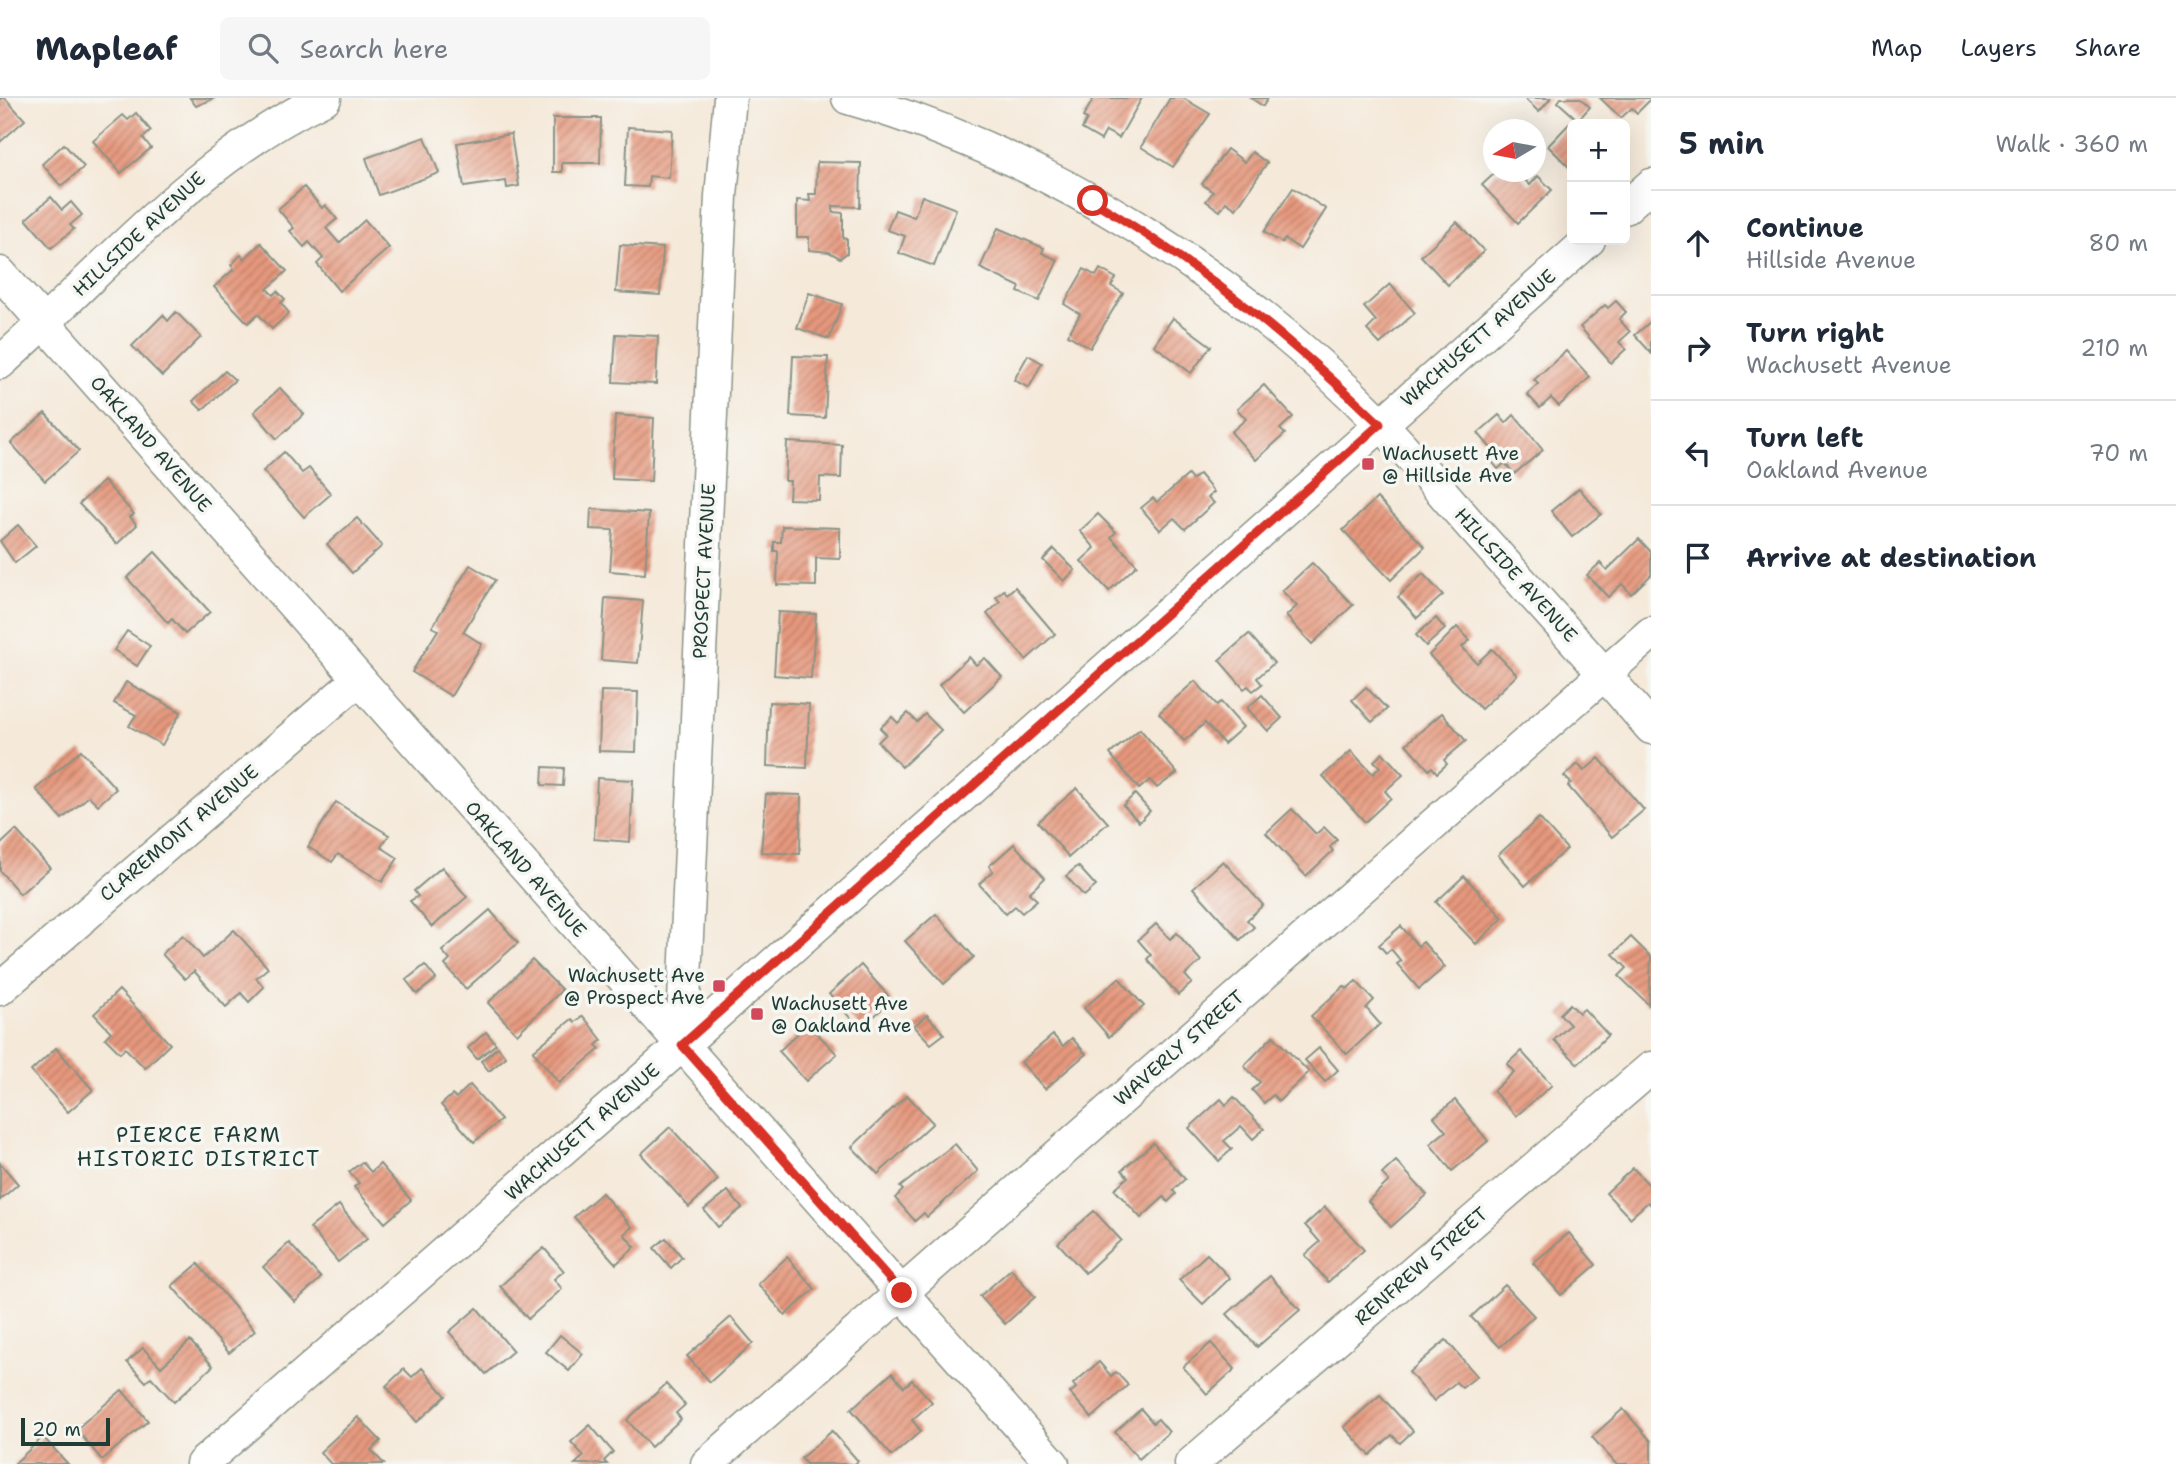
<!DOCTYPE html>
<html lang="en">
<head>
<meta charset="utf-8">
<style>
	body { margin:0; font-family:"Shantell Sans",sans-serif; background:#f6f6f7; color:#1f2937 }
	.controls { position:absolute; right:21px; top:21px; display:grid; overflow:hidden; border-radius:10px; box-shadow:0 7px 28px #0002 }
	.controls button { width:63px; height:63px; display:grid; place-items:center; padding:0; border:0; border-bottom:2px solid #e0e1e3; background:#fff; color:#1f2937; font:35px sans-serif }
	.compass { position:absolute; left:1483px; top:21px; width:63px; height:63px; border-radius:50%; background:#fff; box-shadow:0 7px 28px #0002; rotate:260deg }
	.scale { position:absolute; left:21px; bottom:18px; width:89px; box-sizing:border-box; padding-left:7px; border:4px solid #1f3d34; border-top:0; font-size:19px; line-height:24px; white-space:nowrap; color:#1f3d34; -webkit-text-stroke:5px #f6f6f2; paint-order:stroke }
	.stop { position:absolute; width:21px; height:21px; margin:-16px; border:5px solid #d93025; border-radius:50%; background:#fff }
	.stop.end { background:#d93025; border-color:#fff; box-shadow:0 2px 7px #0008 }
	.list { margin:0; padding:0; list-style:none }
	h2 { display:flex; justify-content:space-between; align-items:center; height:91px; margin:0; padding:0 28px; font-size:30px }
	h2 small { font-size:23px; font-weight:400; color:#747a83 }
	.list li { display:grid; grid-template-columns:46px 1fr auto; gap:21px; align-items:center; box-sizing:border-box; height:105px; padding:0 28px; border-top:2px solid #e0e1e3 }
	.list b { display:block; font-size:26px; white-space:nowrap }
	.list p { margin:0; font-size:23px; white-space:nowrap; color:#747a83 }
	.list em { font-size:23px; font-style:normal; color:#747a83 }
	.icon { flex:none; width:38px; height:38px; fill:none; stroke:currentColor; stroke-width:2; stroke-linecap:round; stroke-linejoin:round }
	.map { position:relative; flex:none; width:1651px; height:1366px; overflow:hidden }
	header { display:flex; align-items:center; gap:42px; box-sizing:border-box; height:98px; padding:0 35px; background:#fff; border-bottom:2px solid #e0e1e3 }
	header strong { font-size:33px }
	nav { display:flex; gap:38px; margin-inline-start:auto; font-size:24px }
	.search { width:490px; height:63px; background:#f6f6f7; display:flex; align-items:center; gap:18px; box-sizing:border-box; padding:0 24px; border-radius:10px; color:#747a83; font-size:26px }
	main { display:flex }
	aside { flex:1; background:#fff }
	.map>svg:first-child { display:block }
	.building { fill:url(#building-hatch) }
	.lines { fill:none; stroke-linecap:round; stroke-linejoin:round }
	.minor-casing { stroke:#8a9386; stroke-width:35 }
	.minor { stroke:#fff; stroke-width:32 }
	.route { stroke:#d93025; stroke-width:9 }
	.poi-dot { fill:#d1495b; stroke:#f6f6f2; stroke-width:2.5 }
	.labels { text-anchor:middle; dominant-baseline:central; stroke-width:7; stroke-linejoin:round; paint-order:stroke }
	.street-label { font-size:19px; fill:#1f3d34; stroke:#f6f6f2 }
	.poi-label { font-size:19px; fill:#1f3d34; stroke:#f6f6f2; text-anchor:start }
	.neighbourhood-label { font-size:21px; letter-spacing:2px; fill:#1f3d34; stroke:#f6f6f2 }
</style>
</head>
<body>
<header>
<strong>Mapleaf</strong>
<div class="search"><svg class="icon" aria-label="search" viewBox="0 0 24 24"><circle cx="10" cy="10" r="6"/><path d="M15 15l6 6"/></svg>Search here</div>
<nav><a>Map</a><a>Layers</a><a>Share</a></nav>
</header>
<main>
<div class="map">
<svg width="1651" height="1366" viewBox="0 0 1651 1366">
	<defs>
		<pattern id="building-hatch" width="6" height="6" patternUnits="userSpaceOnUse" patternTransform="scale(1.75)"><rect width="6" height="6" fill="#e6987d"/><path d="M-1 1l2-2M0 6l6-6M5 7l2-2" fill="none" stroke="#ba7d67"/></pattern>
	</defs>
	<rect width="100%" height="100%" fill="#f6f6f2"/>
	<filter id="ink" filterUnits="userSpaceOnUse"><feTurbulence type="fractalNoise" baseFrequency=".0143" numOctaves="2"/><feDisplacementMap in="SourceGraphic" scale="14" xChannelSelector="R" yChannelSelector="G"/><feConvolveMatrix kernelMatrix="1 2 1 2 8 2 1 2 1" color-interpolation-filters="sRGB"/></filter>
	<filter id="wash" filterUnits="userSpaceOnUse"><feTurbulence type="fractalNoise" baseFrequency=".00686" numOctaves="4" result="noise"/><feDisplacementMap in="SourceGraphic" scale="28" xChannelSelector="R" yChannelSelector="G"/><feGaussianBlur stdDeviation="1.57" result="paint"/><feColorMatrix in="noise" values="0 0 0 0 0 0 0 0 0 0 0 0 0 0 0 0 0 1.4 0 .05"/><feComposite in="paint" operator="in"/></filter>
	<g filter="url(#wash)">
		<rect width="100%" height="100%" fill="#f5e9d9"/>
		<g id="blocks">
			<g class="building">
				<polygon points="0,0 5,0 25,22 0,44"/>
				<polygon points="190,0 215,0 196,8"/>
				<polygon points="1094,0 1142,0 1119,40 1106,33 1101,42 1082,31 1087,21 1083,19"/>
				<polygon points="1170,0 1183,0 1210,16 1173,69 1141,49"/>
				<polygon points="1251,0 1268,0 1263,8"/>
				<polygon points="1524,0 1551,0 1539,14"/>
				<polygon points="1561,0 1580,0 1590,9 1578,22 1558,4"/>
				<polygon points="1600,0 1651,0 1651,1 1637,15 1632,10 1621,20"/>
				<polygon points="136,15 151,33 143,40 151,50 121,75 93,43 123,17 128,22"/>
				<polygon points="553,20 601,20 600,65 562,65 562,74 553,74"/>
				<polygon points="1570,25 1572,27 1572,72 1548,48"/>
				<polygon points="628,29 672,32 669,80 649,78 648,89 625,88"/>
				<polygon points="511,36 519,88 507,90 506,83 464,89 457,45"/>
				<polygon points="425,39 439,75 379,97 366,60"/>
				<polygon points="64,46 84,69 61,88 42,66"/>
				<polygon points="1227,51 1245,64 1252,54 1267,65 1236,111 1226,104 1220,113 1206,103 1213,94 1202,86"/>
				<polygon points="817,64 861,65 860,109 833,108 833,114 843,115 843,140 847,141 847,155 840,160 829,154 809,152 809,139 797,139 797,102 810,103 809,96 816,96"/>
				<polygon points="1496,74 1517,74 1530,87 1538,78 1552,92 1518,125 1482,87"/>
				<polygon points="304,89 322,110 325,107 337,121 326,130 339,145 365,122 389,150 339,193 317,166 323,160 309,144 304,149 290,133 294,130 278,111"/>
				<polygon points="1293,90 1326,111 1300,151 1285,141 1282,145 1264,134"/>
				<polygon points="922,98 956,111 934,168 899,155 905,138 887,132 895,112 914,119"/>
				<polygon points="51,99 62,112 71,104 82,117 70,127 74,131 51,150 26,121"/>
				<polygon points="1457,124 1484,153 1448,187 1421,158"/>
				<polygon points="998,130 1044,150 1042,155 1058,162 1039,203 1018,194 1020,189 980,170"/>
				<polygon points="261,145 287,173 267,191 273,197 277,193 285,201 281,205 289,215 272,231 258,216 248,225 214,189 234,171 231,167 241,157 244,161"/>
				<polygon points="620,147 663,150 660,197 616,194"/>
				<polygon points="1084,171 1096,178 1100,171 1116,180 1111,188 1123,195 1090,250 1068,237 1080,216 1064,206"/>
				<polygon points="1390,186 1415,215 1380,246 1367,232 1376,223 1364,209"/>
				<polygon points="809,195 842,206 829,241 797,230"/>
				<polygon points="1616,203 1626,214 1619,221 1630,234 1619,244 1626,251 1611,265 1580,229 1605,207 1608,210"/>
				<polygon points="176,214 201,239 162,278 132,248 163,217 168,223"/>
				<polygon points="1173,220 1211,248 1191,275 1154,247"/>
				<polygon points="1651,223 1651,255 1635,237"/>
				<polygon points="616,236 658,238 656,286 613,284"/>
				<polygon points="1566,253 1590,279 1559,308 1551,300 1540,310 1527,296 1538,286 1534,282"/>
				<polygon points="1028,257 1042,265 1029,290 1014,282"/>
				<polygon points="793,258 828,259 825,320 790,318"/>
				<polygon points="225,273 235,282 202,312 193,303"/>
				<polygon points="1264,287 1293,319 1280,331 1285,336 1256,362 1231,334 1246,321 1237,311"/>
				<polygon points="280,290 304,316 277,341 254,314"/>
				<polygon points="45,315 79,353 45,383 11,345"/>
				<polygon points="615,317 654,320 651,383 612,381"/>
				<polygon points="1499,317 1506,325 1514,317 1543,352 1514,376 1505,365 1498,371 1489,360 1495,355 1478,335"/>
				<polygon points="787,344 842,347 841,380 820,379 819,402 789,401 790,383 785,383"/>
				<polygon points="284,354 302,375 309,370 331,396 304,419 263,373"/>
				<polygon points="1199,376 1214,394 1208,399 1214,405 1185,431 1174,420 1160,432 1141,410 1153,400 1157,404 1188,377 1192,382"/>
				<polygon points="104,383 134,416 130,419 137,427 117,446 79,406"/>
				<polygon points="1579,390 1601,416 1572,439 1551,413"/>
				<polygon points="1377,400 1425,449 1391,482 1343,432"/>
				<polygon points="591,411 649,415 645,476 610,473 613,432 590,431"/>
				<polygon points="1098,416 1116,434 1111,439 1137,467 1109,493 1081,463 1095,450 1080,433"/>
				<polygon points="357,420 382,448 352,475 327,446"/>
				<polygon points="18,427 36,448 15,465 0,443"/>
				<polygon points="782,428 840,430 840,461 816,460 816,488 777,487 778,453 774,453 774,444 781,444"/>
				<polygon points="1639,441 1651,454 1651,477 1631,496 1622,486 1608,499 1587,477 1600,465 1607,472"/>
				<polygon points="1054,451 1075,472 1064,483 1043,462"/>
				<polygon points="155,454 210,514 185,536 172,521 168,525 127,480"/>
				<polygon points="1312,465 1353,507 1312,546 1286,518 1297,508 1282,493"/>
				<polygon points="470,467 495,482 463,534 482,546 451,598 412,574 438,532 432,529"/>
				<polygon points="1423,476 1443,497 1417,520 1398,499"/>
				<polygon points="1015,489 1055,536 1026,562 987,516 1000,504 996,499 1004,492 1007,496"/>
				<polygon points="605,500 643,503 638,565 601,562"/>
				<polygon points="778,514 816,516 811,580 774,577"/>
				<polygon points="1436,520 1445,531 1426,548 1416,537"/>
				<polygon points="1457,529 1470,542 1462,549 1477,565 1492,551 1517,577 1481,611 1429,557"/>
				<polygon points="127,533 150,548 137,568 114,552"/>
				<polygon points="1249,536 1274,565 1257,580 1262,586 1253,593 1248,588 1244,591 1219,562"/>
				<polygon points="969,559 976,567 985,560 1002,579 964,614 939,587"/>
				<polygon points="1195,583 1217,607 1221,604 1243,629 1224,646 1205,625 1184,643 1159,615"/>
				<polygon points="126,584 181,614 162,647 129,628 136,617 114,605"/>
				<polygon points="1366,589 1387,611 1372,624 1352,602"/>
				<polygon points="601,593 638,594 636,654 599,653"/>
				<polygon points="1262,597 1282,620 1268,633 1247,610"/>
				<polygon points="769,604 809,606 807,670 767,668"/>
				<polygon points="908,615 917,624 925,616 941,632 902,669 878,644 886,636 880,630 892,619 898,625"/>
				<polygon points="1442,615 1466,643 1444,662 1447,666 1437,675 1432,669 1429,672 1406,646"/>
				<polygon points="1140,631 1177,675 1157,690 1150,682 1139,691 1110,656"/>
				<polygon points="81,652 116,691 98,707 89,698 62,721 36,691"/>
				<polygon points="1351,653 1373,676 1380,669 1374,663 1383,655 1403,677 1385,693 1391,700 1365,724 1323,678"/>
				<polygon points="1599,660 1644,712 1612,739 1568,688 1571,685 1564,678 1578,666 1584,673"/>
				<polygon points="543,669 564,670 563,688 542,687"/>
				<polygon points="597,680 633,682 630,744 594,741"/>
				<polygon points="1077,690 1108,725 1069,759 1038,724"/>
				<polygon points="766,696 801,697 800,756 761,754"/>
				<polygon points="1135,696 1150,713 1139,724 1123,707"/>
				<polygon points="336,704 389,737 381,749 398,760 382,784 338,756 332,764 308,749"/>
				<polygon points="1292,711 1316,736 1324,729 1337,742 1330,749 1333,753 1306,778 1266,735"/>
				<polygon points="1539,720 1567,751 1525,788 1498,757"/>
				<polygon points="16,732 50,770 20,796 0,773 0,747"/>
				<polygon points="1014,746 1045,780 1029,795 1037,802 1022,815 1015,808 1006,816 979,786 993,773 989,768"/>
				<polygon points="1223,763 1263,807 1247,822 1254,829 1240,842 1193,790"/>
				<polygon points="1078,768 1096,788 1084,798 1066,778"/>
				<polygon points="442,769 467,799 432,829 410,803 418,798 414,793"/>
				<polygon points="1464,778 1503,820 1476,846 1436,804"/>
				<polygon points="490,812 518,845 466,891 445,867 450,862 442,853"/>
				<polygon points="936,816 974,859 944,886 905,843"/>
				<polygon points="1156,826 1170,841 1177,835 1201,863 1185,877 1192,885 1178,897 1147,861 1151,857 1138,842"/>
				<polygon points="1401,828 1418,848 1423,844 1445,869 1419,891 1397,866 1401,863 1391,851 1386,855 1379,847"/>
				<polygon points="234,832 268,870 256,880 264,889 249,904 241,895 226,909 194,873 185,881 162,856 183,837 203,860"/>
				<polygon points="1631,839 1651,859 1649,907 1619,878 1627,870 1613,856"/>
				<polygon points="532,862 562,892 517,936 488,905"/>
				<polygon points="425,867 436,881 417,896 406,882"/>
				<polygon points="861,867 892,902 860,931 829,896"/>
				<polygon points="1119,880 1144,908 1109,939 1084,910"/>
				<polygon points="1356,883 1374,902 1366,910 1380,926 1347,956 1311,918 1344,888 1347,891"/>
				<polygon points="119,892 170,946 145,970 125,950 120,955 105,940 111,934 94,916"/>
				<polygon points="1570,906 1579,915 1584,911 1608,937 1578,966 1554,942 1570,927 1560,916"/>
				<polygon points="927,917 944,936 931,946 914,928"/>
				<polygon points="583,918 602,942 596,947 600,951 559,985 533,953 572,921 575,924"/>
				<polygon points="808,926 837,956 806,983 779,953"/>
				<polygon points="486,934 496,946 477,961 468,950"/>
				<polygon points="1053,937 1063,948 1072,940 1086,956 1045,991 1021,964"/>
				<polygon points="1273,938 1309,974 1279,1003 1273,997 1264,1005 1252,992 1260,984 1244,968"/>
				<polygon points="498,949 506,959 489,973 481,963"/>
				<polygon points="56,950 93,992 68,1014 31,973"/>
				<polygon points="1319,950 1338,972 1325,984 1305,962"/>
				<polygon points="1521,953 1552,987 1516,1018 1493,993 1514,974 1507,966"/>
				<polygon points="470,987 501,1022 474,1044 441,1007 452,997 456,1000"/>
				<polygon points="907,997 933,1025 878,1076 852,1049"/>
				<polygon points="1234,999 1264,1031 1253,1041 1241,1028 1224,1043 1232,1051 1219,1063 1189,1030 1221,1001 1226,1007"/>
				<polygon points="1455,1002 1488,1043 1452,1073 1430,1046 1446,1033 1434,1019"/>
				<polygon points="670,1029 718,1082 689,1109 641,1056"/>
				<polygon points="1153,1045 1185,1081 1173,1092 1176,1096 1168,1104 1164,1099 1141,1120 1114,1091 1128,1079 1122,1072"/>
				<polygon points="955,1046 978,1073 927,1119 924,1115 915,1123 895,1100 903,1092 900,1089"/>
				<polygon points="1396,1063 1427,1097 1391,1129 1368,1103 1389,1083 1382,1076"/>
				<polygon points="362,1064 371,1074 380,1066 411,1102 385,1125 354,1089 359,1085 349,1074"/>
				<polygon points="0,1065 18,1086 0,1102"/>
				<polygon points="1633,1070 1651,1089 1651,1107 1648,1104 1630,1120 1606,1095"/>
				<polygon points="728,1093 742,1110 718,1129 704,1112"/>
				<polygon points="602,1095 632,1129 624,1136 635,1149 616,1166 574,1119"/>
				<polygon points="339,1107 367,1141 338,1164 310,1130"/>
				<polygon points="1325,1109 1364,1152 1328,1184 1305,1157 1320,1144 1305,1127"/>
				<polygon points="1094,1113 1121,1142 1085,1175 1058,1145"/>
				<polygon points="1569,1135 1596,1167 1561,1197 1533,1165"/>
				<polygon points="666,1140 682,1159 671,1170 654,1150"/>
				<polygon points="289,1145 321,1180 295,1204 263,1169"/>
				<polygon points="544,1150 564,1173 554,1181 562,1191 528,1221 500,1188"/>
				<polygon points="1207,1156 1230,1180 1203,1206 1179,1182"/>
				<polygon points="787,1159 815,1191 785,1217 758,1186"/>
				<polygon points="198,1166 255,1233 229,1255 172,1188"/>
				<polygon points="1011,1171 1035,1199 1005,1226 980,1198"/>
				<polygon points="1270,1178 1300,1212 1257,1249 1227,1216"/>
				<polygon points="1505,1187 1534,1218 1500,1249 1471,1219"/>
				<polygon points="477,1210 513,1253 486,1276 449,1234"/>
				<polygon points="731,1219 753,1245 710,1284 687,1258"/>
				<polygon points="560,1237 583,1256 569,1273 546,1254"/>
				<polygon points="1446,1242 1477,1278 1462,1290 1456,1284 1434,1303 1409,1274"/>
				<polygon points="190,1243 213,1268 174,1304 151,1279 146,1284 127,1264 143,1250 161,1269"/>
				<polygon points="1211,1245 1235,1271 1207,1296 1183,1269"/>
				<polygon points="1099,1264 1111,1278 1116,1274 1128,1287 1092,1320 1070,1295 1076,1290 1073,1286"/>
				<polygon points="422,1270 446,1298 417,1324 386,1288 404,1271 412,1279"/>
				<polygon points="892,1275 904,1289 912,1282 932,1304 912,1322 921,1333 892,1358 851,1311"/>
				<polygon points="666,1286 685,1307 676,1315 681,1321 651,1349 627,1322"/>
				<polygon points="122,1292 148,1323 102,1362 76,1331"/>
				<polygon points="1380,1297 1413,1333 1400,1345 1392,1337 1370,1357 1344,1329"/>
				<polygon points="1141,1311 1153,1325 1158,1321 1169,1334 1139,1361 1115,1334"/>
				<polygon points="1623,1311 1651,1343 1651,1366 1616,1366 1592,1339"/>
				<polygon points="358,1319 381,1343 371,1352 384,1366 331,1366 320,1354"/>
				<polygon points="590,1327 613,1354 604,1363 607,1366 575,1366 584,1358 571,1344"/>
				<polygon points="832,1333 858,1363 855,1366 806,1366 801,1360"/>
				<polygon points="43,1339 68,1366 14,1366"/>
			</g>
		</g>
	</g>
	<g filter="url(#ink)">
		<use href="#blocks" fill-opacity="0" stroke="#8a9386" stroke-width="2"/>
		<g class="lines">
			<g class="minor-casing">
				<g id="minor">
					<path d="M848 0C1051 59 1233 175 1380 325 1413 359 1444 397 1475 432 1534 498 1594 563 1651 630"/>
					<polyline points="1625,110 1651,87"/>
					<polyline points="0,175 1053,1366"/>
					<path d="M0 265C105 172 196 61 325 0"/>
					<polyline points="0,891 359,581"/>
					<polyline points="682,947 721,98 730,0"/>
					<polyline points="202,1366 682,947 1589,142"/>
					<polyline points="707,1366 1651,535"/>
					<polyline points="1191,1366 1651,970"/>
				</g>
			</g>
			<use href="#minor" class="minor"/>
		</g>
	</g>
	<g class="lines" filter="url(#ink)">
		<path class="route" d="M902 1195 682 947 1380 326C1287 238 1203 169 1093 103"/>
	</g>
	<g class="poi-dot">
		<rect x="1361" y="359" width="14" height="14" rx="3.5"/>
		<rect x="712" y="881" width="14" height="14" rx="3.5"/>
		<rect x="750" y="909" width="14" height="14" rx="3.5"/>
	</g>
	<g class="labels">
		<g class="street-label">
			<text transform="translate(139 136) rotate(-43)">HILLSIDE AVENUE</text>
			<text transform="translate(1478 240) rotate(-41)">WACHUSETT AVENUE</text>
			<text transform="translate(151 346) rotate(49)">OAKLAND AVENUE</text>
			<text transform="translate(704 473) rotate(-87)">PROSPECT AVENUE</text>
			<text transform="translate(1516 477) rotate(48)">HILLSIDE AVENUE</text>
			<text transform="translate(179 735) rotate(-40)">CLAREMONT AVENUE</text>
			<text transform="translate(526 771) rotate(49)">OAKLAND AVENUE</text>
			<text transform="translate(1179 950) rotate(-41)">WAVERLY STREET</text>
			<text transform="translate(582 1034) rotate(-41)">WACHUSETT AVENUE</text>
			<text transform="translate(1421 1168) rotate(-41)">RENFREW STREET</text>
		</g>
		<g class="poi-label">
			<text x="1382" y="355">Wachusett Ave<tspan x="1382" dy="22">@ Hillside Ave</tspan></text>
			<text x="705" y="877" text-anchor="end">Wachusett Ave<tspan x="705" dy="22">@ Prospect Ave</tspan></text>
			<text x="771" y="905">Wachusett Ave<tspan x="771" dy="22">@ Oakland Ave</tspan></text>
		</g>
		<g class="neighbourhood-label">
			<text x="199" y="1037">PIERCE FARM<tspan x="199" dy="24">HISTORIC DISTRICT</tspan></text>
		</g>
	</g>
</svg>
<div class="controls">
<button>+</button>
<button>−</button>
</div>
<svg class="compass" viewBox="-18 -18 36 36"><path d="M0-13l5 13h-10z" fill="#e53935"/><path d="M0 13l5-13h-10z" fill="#747a83"/></svg>
<div class="scale">20 m</div>
<div class="stop" style="left:1093px;top:103px"></div>
<div class="stop end" style="left:902px;top:1195px"></div>
</div>
<aside>
<h2>5 min<small>Walk · 360 m</small></h2>
<ul class="list">
<li><svg class="icon" aria-label="ahead" viewBox="0 0 24 24"><path d="M12 20V5M6 11l6-6 6 6"/></svg><div><b>Continue</b><p>Hillside Avenue</p></div><em>80 m</em></li>
<li><svg class="icon" aria-label="right" viewBox="0 0 24 24"><path d="M7 20v-9h11M14 6l5 5-5 5"/></svg><div><b>Turn right</b><p>Wachusett Avenue</p></div><em>210 m</em></li>
<li><svg class="icon" aria-label="left" viewBox="0 0 24 24"><path d="M17 20v-9H6M10 6l-5 5 5 5"/></svg><div><b>Turn left</b><p>Oakland Avenue</p></div><em>70 m</em></li>
<li><svg class="icon" aria-label="arrive" viewBox="0 0 24 24"><path d="M6 21V4h12l-3 4 3 4H6"/></svg><div><b>Arrive at destination</b></div></li>
</ul>
</aside>
</main>
</body>
</html>
